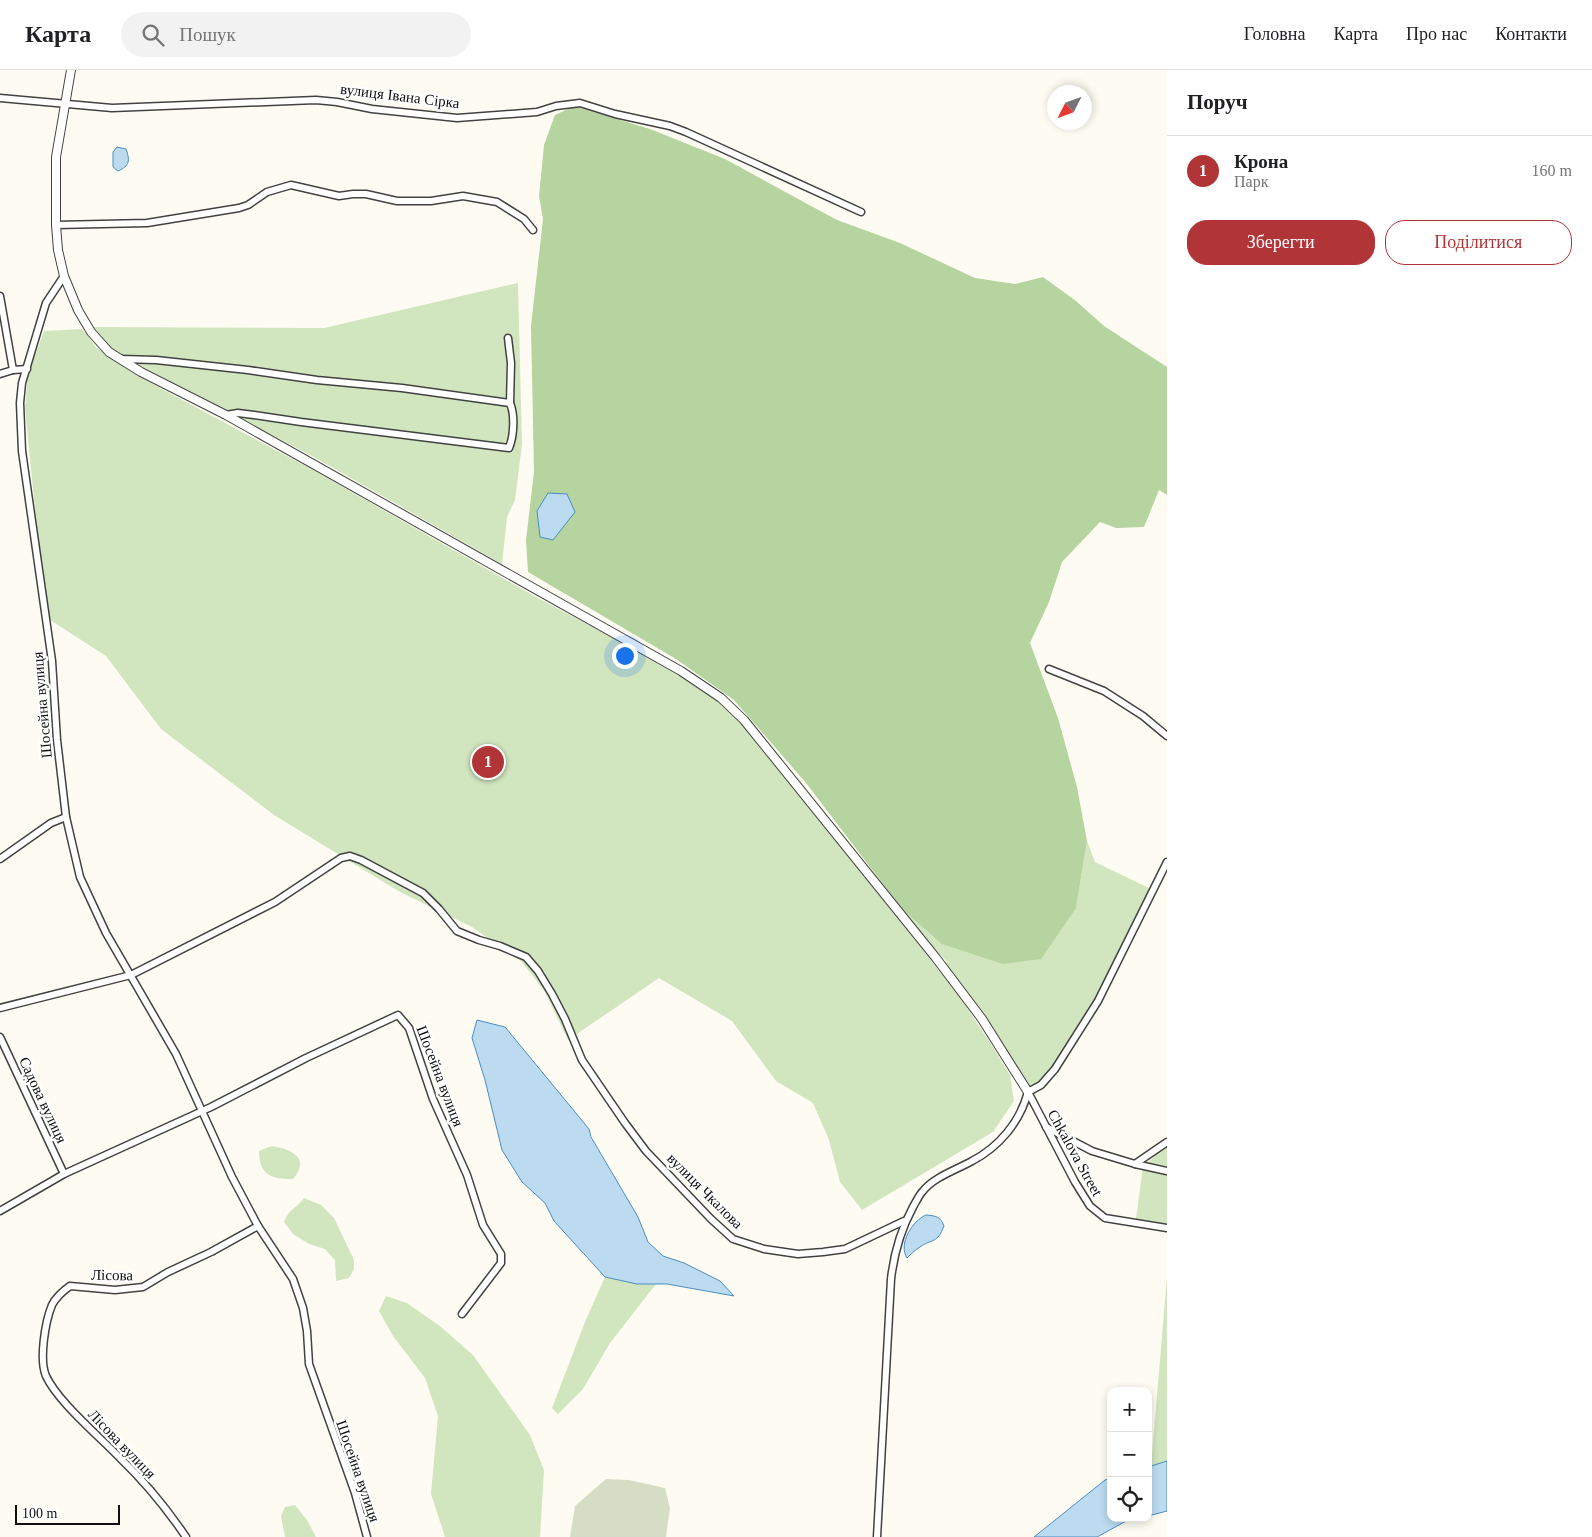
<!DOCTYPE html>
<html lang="uk">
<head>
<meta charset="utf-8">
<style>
	body { margin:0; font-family:"Times New Roman",serif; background:#f2f2f2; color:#202124 }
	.controls { position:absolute; right:15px; bottom:15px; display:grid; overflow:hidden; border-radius:10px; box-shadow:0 2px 8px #0003 }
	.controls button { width:45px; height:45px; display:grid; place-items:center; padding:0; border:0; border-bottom:1px solid #e0e0e0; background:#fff; color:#202124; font:25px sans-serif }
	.compass { position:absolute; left:1047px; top:15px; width:45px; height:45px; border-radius:50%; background:#fff; box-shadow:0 2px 8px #0003; rotate:228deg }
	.scale { position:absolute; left:15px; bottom:12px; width:105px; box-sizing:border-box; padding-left:5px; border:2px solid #0f0f0f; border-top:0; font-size:14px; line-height:18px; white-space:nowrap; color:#0f0f0f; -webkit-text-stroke:4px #fff; paint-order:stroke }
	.you { position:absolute; left:624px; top:585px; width:18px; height:18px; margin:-12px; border:4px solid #fff; border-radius:50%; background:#1a73e8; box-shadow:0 0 0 8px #1a73e833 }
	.badge { display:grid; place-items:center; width:32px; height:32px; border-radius:50%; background:#b13437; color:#fff; font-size:16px; font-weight:700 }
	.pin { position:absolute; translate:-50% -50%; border:2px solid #fff; box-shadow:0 1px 5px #0006 }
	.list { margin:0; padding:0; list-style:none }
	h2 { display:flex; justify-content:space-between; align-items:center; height:65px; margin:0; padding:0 20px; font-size:21px }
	h2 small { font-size:16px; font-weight:400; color:#757577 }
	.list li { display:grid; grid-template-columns:32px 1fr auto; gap:15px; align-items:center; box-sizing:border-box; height:70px; padding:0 20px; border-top:1px solid #e0e0e0 }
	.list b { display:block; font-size:19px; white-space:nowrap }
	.list p { margin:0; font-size:16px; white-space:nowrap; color:#757577 }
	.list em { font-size:16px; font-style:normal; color:#757577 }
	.actions { display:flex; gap:10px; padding:15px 20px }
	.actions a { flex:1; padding:11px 0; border:1px solid #b13437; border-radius:20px; text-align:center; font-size:18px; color:#b13437 }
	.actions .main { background:#b13437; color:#fff }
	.icon { flex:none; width:28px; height:28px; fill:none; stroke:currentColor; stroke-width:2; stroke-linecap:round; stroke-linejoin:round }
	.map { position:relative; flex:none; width:1167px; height:1467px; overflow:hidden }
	header { display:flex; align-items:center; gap:30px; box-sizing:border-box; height:70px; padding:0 25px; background:#fff; border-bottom:1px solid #e0e0e0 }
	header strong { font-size:24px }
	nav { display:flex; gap:28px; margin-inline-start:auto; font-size:18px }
	.search { width:350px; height:45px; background:#f2f2f2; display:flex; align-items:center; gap:12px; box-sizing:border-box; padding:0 18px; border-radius:28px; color:#757577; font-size:19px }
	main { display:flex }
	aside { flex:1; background:#fff }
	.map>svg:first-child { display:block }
	.green { fill:#d1e5bf }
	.forest { fill:#b6d49f }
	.cemetery { fill:#d5dec4 }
	.water { fill:#bcdbf0; stroke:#4a8dc0 }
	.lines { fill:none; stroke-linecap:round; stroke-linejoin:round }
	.minor-casing { stroke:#424242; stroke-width:9 }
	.tertiary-casing { stroke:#424242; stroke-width:10 }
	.minor { stroke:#fff; stroke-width:6 }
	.tertiary { stroke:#fff; stroke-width:8 }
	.labels { text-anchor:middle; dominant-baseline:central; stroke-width:5; stroke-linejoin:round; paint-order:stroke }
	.street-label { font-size:15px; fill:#0f0f0f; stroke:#fff }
</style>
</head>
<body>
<header>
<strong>Карта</strong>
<div class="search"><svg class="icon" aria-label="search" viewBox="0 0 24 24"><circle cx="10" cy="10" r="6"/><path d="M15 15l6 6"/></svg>Пошук</div>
<nav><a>Головна</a><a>Карта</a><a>Про нас</a><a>Контакти</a></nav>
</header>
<main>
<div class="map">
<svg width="1167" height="1467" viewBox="0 0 1167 1467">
	<rect width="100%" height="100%" fill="#fefcf2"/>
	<g class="green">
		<polygon points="518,213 522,374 515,430 507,447 502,494 312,386 113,281 93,257 324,258"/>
		<polygon points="82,259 96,277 132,303 313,400 536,527 611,567 690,612 711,626 735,645 957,923 991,974 1010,1005 1014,1031 993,1062 862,1140 840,1112 829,1070 813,1033 776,1011 732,951 659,908 568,970 545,922 522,892 472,857 400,822 274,745 161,659 106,586 50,550 36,450 25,338 28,305 44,261"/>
		<polygon points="1087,771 1095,792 1157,822 1094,946 1047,1016 1029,1018 941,892 947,892 899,839 1076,838"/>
		<polygon points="1167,1075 1167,1155 1136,1149 1143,1097"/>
		<path d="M272 1076C291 1079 311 1088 293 1109 272 1109 259 1106 259 1081Z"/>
		<path d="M304 1128 321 1135 334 1148 354 1190V1199L349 1208 336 1211 335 1190 325 1179 309 1174 293 1164 284 1152C289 1139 296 1139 304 1128Z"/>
		<polygon points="605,1207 637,1214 656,1214 610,1273 583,1319 558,1344 552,1338 585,1252"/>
		<polygon points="1167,1207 1167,1391 1151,1396"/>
		<polygon points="386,1226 407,1233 441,1257 473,1285 530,1365 544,1400 540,1467 445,1467 431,1424 438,1346 425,1308 393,1266 379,1241"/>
		<polygon points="295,1435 307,1450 316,1467 285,1467 281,1446 285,1437"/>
	</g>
	<polygon class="forest" points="574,36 650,59 725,89 837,150 900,173 975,208 1015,214 1043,207 1076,231 1104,256 1167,297 1167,425 1159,420 1144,457 1116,458 1100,452 1062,492 1049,532 1030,573 1058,648 1077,717 1087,771 1076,838 1041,889 1003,894 942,874 902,839 806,713 734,630 676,589 528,502 526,470 534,402 531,256 543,149 539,126 544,75 555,45"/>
	<polygon class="cemetery" points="606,1409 629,1410 665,1418 670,1438 666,1467 570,1467 575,1436"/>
	<g class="water">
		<path d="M117 77 126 79C130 90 130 96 118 101L113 97V82Z"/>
		<polygon points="548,423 567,424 575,442 553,470 540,467 537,441"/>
		<polygon points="477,950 505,957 589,1059 591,1067 638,1147 648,1172 663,1186 684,1193 720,1211 734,1226 667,1214 637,1214 605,1207 554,1151 545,1133 522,1112 502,1080 485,1010 472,968"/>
		<path d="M926 1145C936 1146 940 1146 944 1156 937 1174 933 1168 920 1177 915 1180 911 1184 907 1188 898 1174 912 1151 926 1145Z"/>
		<polygon points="1167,1391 1167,1441 1148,1446 1148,1397"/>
		<polygon points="1111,1408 1111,1448 1136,1448 1128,1450 1097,1467 1034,1467 1105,1410"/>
	</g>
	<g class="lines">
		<g class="minor-casing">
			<g id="minor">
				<polyline points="0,28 112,38 316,30 337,32 372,39 457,48 537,42 556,36 580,33 615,44 670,56 686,62 861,142"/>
				<polyline points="56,155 147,153 239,138 248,135 267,122 291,115 339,126 353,124 366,124 397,131 431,131 463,126 497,132 524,149 533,160"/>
				<polyline points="64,206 46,233 22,313 20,333 22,381 52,591 57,670 66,747 80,807 106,863 176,984 232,1107 258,1156 293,1209 303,1238 307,1261 309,1294 355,1423 367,1467"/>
				<polyline points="0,226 13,300"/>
				<polyline points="120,289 156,290 248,300 317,310 402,318 510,333"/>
				<polyline points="0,304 13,300 27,299"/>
				<path d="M226 345 238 343 254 345 301 352 509 378C514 366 515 345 510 333L511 293 508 268"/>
				<polyline points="1049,599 1104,621 1143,646 1167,666"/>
				<polyline points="0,789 51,753 66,747"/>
				<polyline points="0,938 131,905 275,832 341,788 350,786 361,790 423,823 439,839 457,861 479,870 500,876 526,887 538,901 552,924 565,949 582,990 625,1053 646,1081 711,1149 733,1169 764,1179 798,1184 823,1182 845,1179 904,1151"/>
				<polyline points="0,967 64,1104"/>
				<polyline points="1028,1022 1041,1015 1055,999 1098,931 1167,792"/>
				<polyline points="1028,1022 1075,1112 1090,1136 1105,1148 1167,1158"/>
				<polyline points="1046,1057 1092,1081 1135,1094 1167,1072"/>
				<polyline points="1135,1094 1167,1101"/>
				<polyline points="0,1141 64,1104 211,1037 306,988 398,945 409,958 433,1029 467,1105 483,1155 501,1184 501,1193 462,1244"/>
				<path d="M186 1467C167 1439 144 1411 120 1388 99 1366 58 1332 46 1306 39 1290 45 1252 52 1235 56 1227 63 1221 70 1216L115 1220 143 1217 168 1202 211 1182 258 1156"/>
				<path d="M877 1467 891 1209C894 1183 900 1161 913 1137 916 1132 919 1125 923 1121 934 1107 956 1100 972 1091 999 1077 1020 1052 1028 1022"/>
			</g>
		</g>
		<g class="tertiary-casing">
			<polyline id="tertiary" points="71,0 56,87 56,155 58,180 64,206 78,240 91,262 109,282 141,302 226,345 681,601 721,628 744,650 936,888 982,949 1028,1022"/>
		</g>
		<use href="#minor" class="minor"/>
		<use href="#tertiary" class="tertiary"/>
	</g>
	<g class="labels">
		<g class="street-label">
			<text transform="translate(400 26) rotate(7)">вулиця Івана Сірка</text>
			<text transform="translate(42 635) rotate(-95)">Шосейна вулиця</text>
			<text transform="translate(440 1006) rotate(69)">Шосейна вулиця</text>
			<text transform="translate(43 1030) rotate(65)">Садова вулиця</text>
			<text transform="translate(1075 1083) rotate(61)">Chkalova Street</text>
			<text transform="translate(705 1121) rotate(45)">вулиця Чкалова</text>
			<text transform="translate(112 1205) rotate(1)">Лісова</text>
			<text transform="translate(122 1374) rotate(46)">Лісова вулиця</text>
			<text transform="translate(358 1401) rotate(71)">Шосейна вулиця</text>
		</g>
	</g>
</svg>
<div class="controls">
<button>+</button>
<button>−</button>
<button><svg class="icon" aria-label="locate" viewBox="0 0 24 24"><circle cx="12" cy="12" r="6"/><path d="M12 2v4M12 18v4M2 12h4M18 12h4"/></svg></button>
</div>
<svg class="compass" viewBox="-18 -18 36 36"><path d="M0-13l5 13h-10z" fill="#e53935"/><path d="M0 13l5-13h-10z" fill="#757577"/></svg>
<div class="scale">100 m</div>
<div class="you"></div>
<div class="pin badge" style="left:488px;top:692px">1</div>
</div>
<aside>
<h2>Поруч<small></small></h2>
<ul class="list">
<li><span class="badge">1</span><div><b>Крона</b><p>Парк</p></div><em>160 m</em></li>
</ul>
<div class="actions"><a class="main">Зберегти</a><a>Поділитися</a></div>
</aside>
</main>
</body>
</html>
